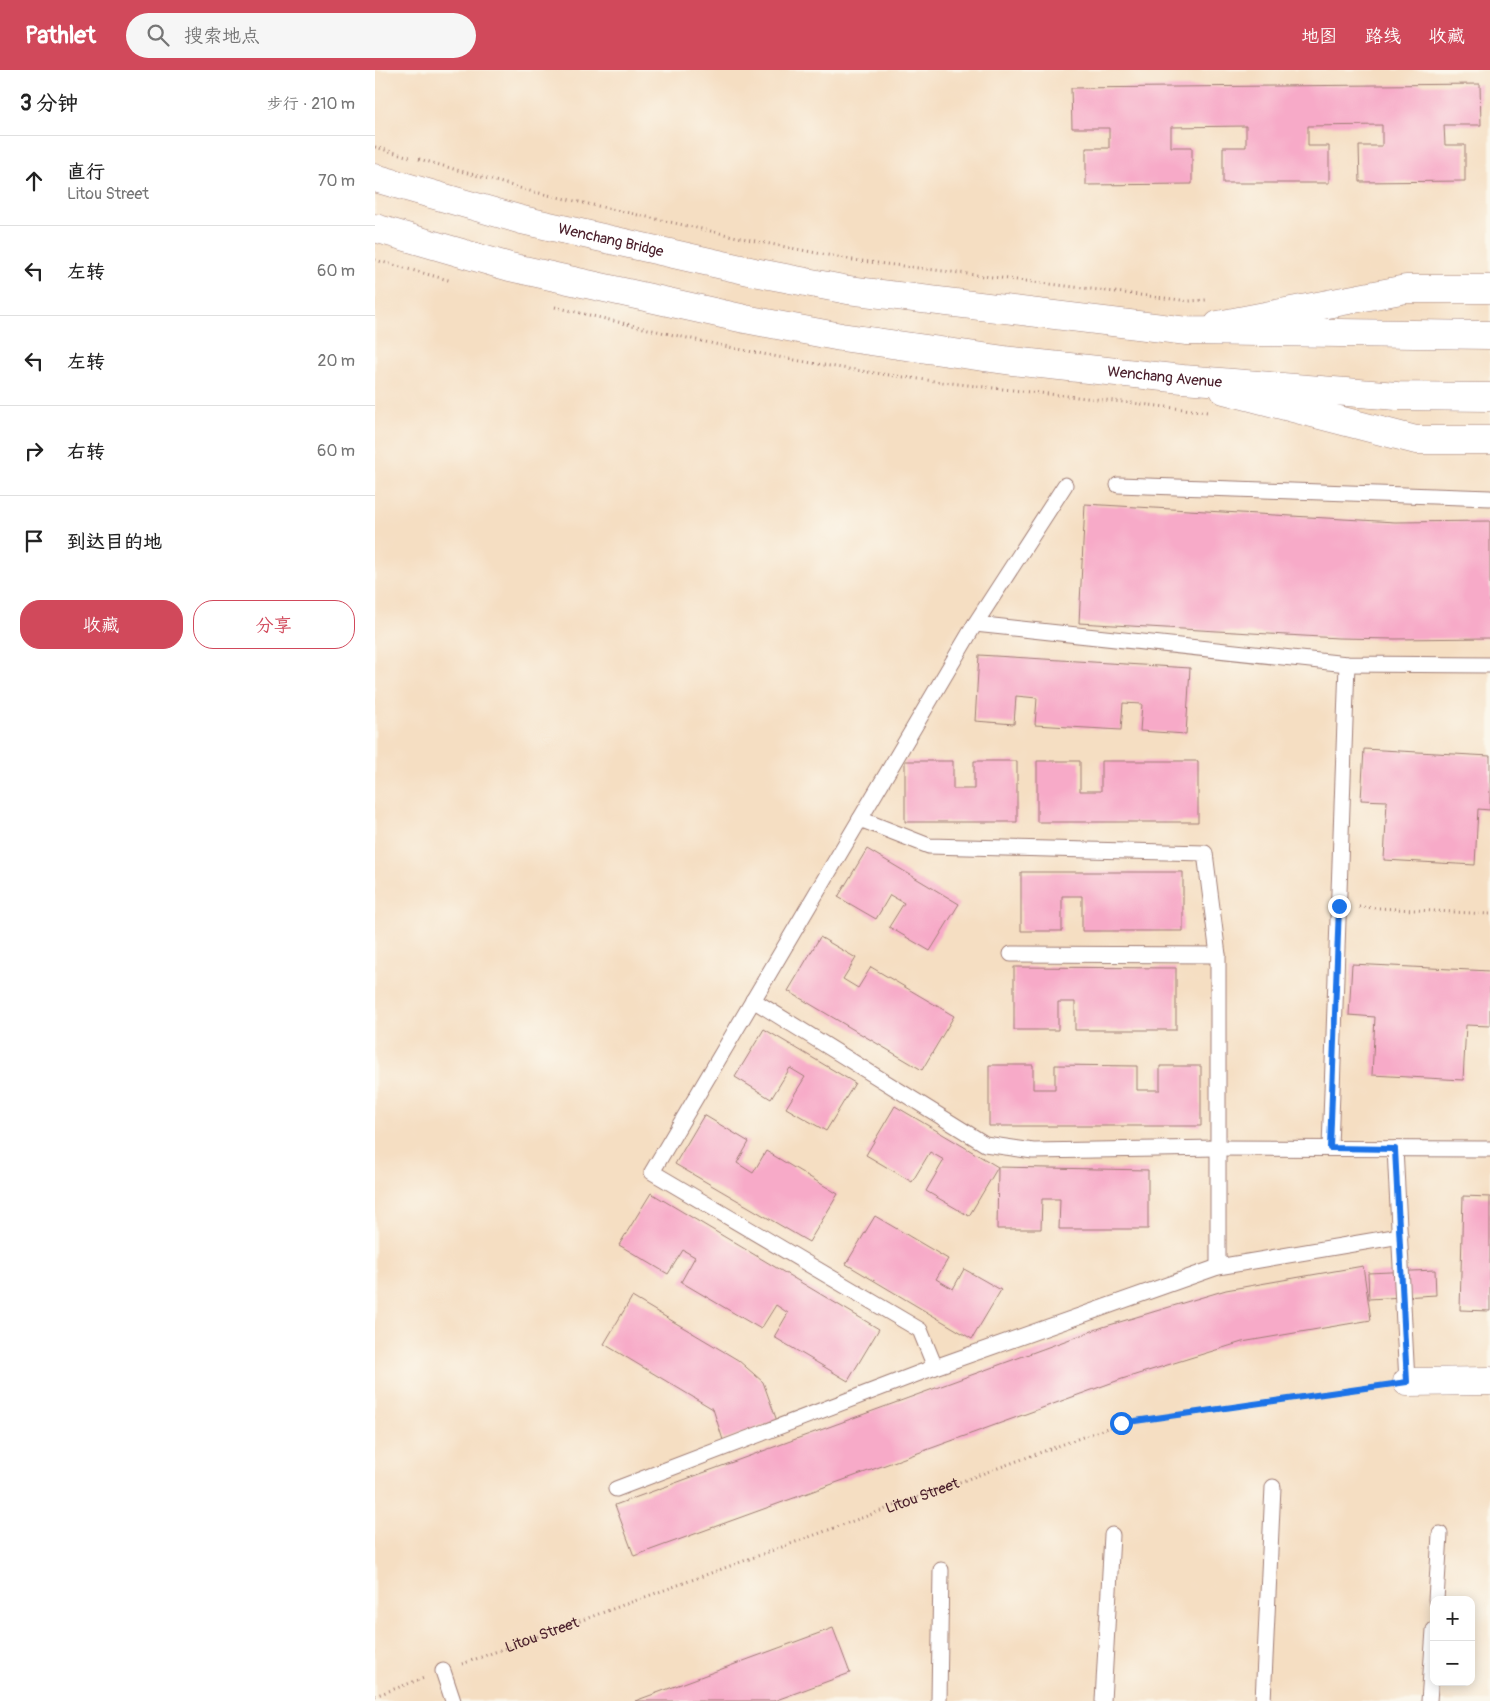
<!DOCTYPE html>
<html lang="zh">
<head>
<meta charset="utf-8">
<style>
	body { margin:0; font-family:Pangolin,"LXGW WenKai TC",sans-serif; background:#f6f6f6; color:#222 }
	.controls { position:absolute; right:15px; bottom:15px; display:grid; overflow:hidden; border-radius:10px; box-shadow:0 2px 12px #0003 }
	.controls button { width:45px; height:45px; display:grid; place-items:center; padding:0; border:0; border-bottom:1px solid #e0e0e0; background:#fff; color:#222; font:25px sans-serif }
	.stop { position:absolute; width:15px; height:15px; margin:-11px; border:4px solid #1a73e8; border-radius:50%; background:#fff }
	.stop.end { background:#1a73e8; border-color:#fff; box-shadow:0 1px 5px #0008 }
	.list { margin:0; padding:0; list-style:none }
	h2 { display:flex; justify-content:space-between; align-items:center; height:65px; margin:0; padding:0 20px; font-size:21px }
	h2 small { font-size:16px; font-weight:400; color:#767676 }
	.list li { display:grid; grid-template-columns:32px 1fr auto; gap:15px; align-items:center; box-sizing:border-box; height:90px; padding:0 20px; border-top:1px solid #e0e0e0 }
	.list b { display:block; font-size:19px; white-space:nowrap }
	.list p { margin:0; font-size:16px; white-space:nowrap; color:#767676 }
	.list em { font-size:16px; font-style:normal; color:#767676 }
	.actions { display:flex; gap:10px; padding:15px 20px }
	.actions a { flex:1; padding:11px 0; border:1px solid #d1495b; border-radius:20px; text-align:center; font-size:18px; color:#d1495b }
	.actions .main { background:#d1495b; color:#fff }
	.icon { flex:none; width:28px; height:28px; fill:none; stroke:currentColor; stroke-width:2; stroke-linecap:round; stroke-linejoin:round }
	.map { position:relative; flex:none; width:1115px; height:1631px; overflow:hidden }
	header { display:flex; align-items:center; gap:30px; box-sizing:border-box; height:70px; padding:0 25px; background:#d1495b; color:#fff }
	header strong { font-size:24px }
	nav { display:flex; gap:28px; margin-inline-start:auto; font-size:18px }
	.search { width:350px; height:45px; background:#f6f6f6; display:flex; align-items:center; gap:12px; box-sizing:border-box; padding:0 18px; border-radius:28px; color:#767676; font-size:19px }
	main { display:flex }
	aside { flex:1; background:#fff }
	.map>svg:first-child { display:block }
	.building { fill:#f7aac8 }
	.lines { fill:none; stroke-linecap:round; stroke-linejoin:round }
	.lane-casing { stroke:#a07e76; stroke-width:17 }
	.street-casing { stroke:#a07e76; stroke-width:29 }
	.secondary-casing { stroke:#a07e76; stroke-width:29 }
	.primary-casing { stroke:#a07e76; stroke-width:29 }
	.path { stroke:#a07e76; stroke-width:3; stroke-dasharray:1 4; stroke-linecap:butt }
	.lane { stroke:#fff; stroke-width:15 }
	.street { stroke:#fff; stroke-width:28 }
	.secondary { stroke:#fff; stroke-width:28 }
	.primary { stroke:#fff; stroke-width:28 }
	.route { stroke:#1a73e8; stroke-width:6 }
	.labels { text-anchor:middle; dominant-baseline:central; stroke-width:5; stroke-linejoin:round; paint-order:stroke }
	.street-label { font-size:15px; fill:#4a1f2b; stroke:#fbf7ec }
</style>
</head>
<body>
<header>
<strong>Pathlet</strong>
<div class="search"><svg class="icon" aria-label="search" viewBox="0 0 24 24"><circle cx="10" cy="10" r="6"/><path d="M15 15l6 6"/></svg>搜索地点</div>
<nav><a>地图</a><a>路线</a><a>收藏</a></nav>
</header>
<main>
<aside>
<h2>3 分钟<small>步行 · 210 m</small></h2>
<ul class="list">
<li><svg class="icon" aria-label="ahead" viewBox="0 0 24 24"><path d="M12 20V5M6 11l6-6 6 6"/></svg><div><b>直行</b><p>Litou Street</p></div><em>70 m</em></li>
<li><svg class="icon" aria-label="left" viewBox="0 0 24 24"><path d="M17 20v-9H6M10 6l-5 5 5 5"/></svg><div><b>左转</b></div><em>60 m</em></li>
<li><svg class="icon" aria-label="left" viewBox="0 0 24 24"><path d="M17 20v-9H6M10 6l-5 5 5 5"/></svg><div><b>左转</b></div><em>20 m</em></li>
<li><svg class="icon" aria-label="right" viewBox="0 0 24 24"><path d="M7 20v-9h11M14 6l5 5-5 5"/></svg><div><b>右转</b></div><em>60 m</em></li>
<li><svg class="icon" aria-label="arrive" viewBox="0 0 24 24"><path d="M6 21V4h12l-3 4 3 4H6"/></svg><div><b>到达目的地</b></div></li>
</ul>
<div class="actions"><a class="main">收藏</a><a>分享</a></div>
</aside>
<div class="map">
<svg width="1115" height="1631" viewBox="0 0 1115 1631">
	<rect width="100%" height="100%" fill="#fbf7ec"/>
	<filter id="ink" filterUnits="userSpaceOnUse"><feTurbulence type="fractalNoise" baseFrequency=".02" numOctaves="2"/><feDisplacementMap in="SourceGraphic" scale="10" xChannelSelector="R" yChannelSelector="G"/><feConvolveMatrix kernelMatrix="1 2 1 2 8 2 1 2 1" color-interpolation-filters="sRGB"/></filter>
	<filter id="wash" filterUnits="userSpaceOnUse"><feTurbulence type="fractalNoise" baseFrequency=".0096" numOctaves="4" result="noise"/><feDisplacementMap in="SourceGraphic" scale="20" xChannelSelector="R" yChannelSelector="G"/><feGaussianBlur stdDeviation="1.12" result="paint"/><feColorMatrix in="noise" values="0 0 0 0 0 0 0 0 0 0 0 0 0 0 0 0 0 1.4 0 .05"/><feComposite in="paint" operator="in"/></filter>
	<g filter="url(#wash)">
		<rect width="100%" height="100%" fill="#f5dec2"/>
		<g id="blocks">
			<g class="building">
				<polygon points="1105,14 1106,55 1069,55 1070,75 1090,75 1090,111 985,112 984,76 1007,76 1007,55 933,56 933,76 954,76 954,113 848,113 848,77 871,77 871,56 796,57 796,77 817,77 817,114 711,115 711,78 734,78 734,58 697,58 696,18"/>
				<polygon points="710,434 1020,452 1115,451 1115,568 1020,569 963,568 704,553"/>
				<polygon points="604,585 815,598 811,664 765,661 767,634 748,633 746,660 660,655 662,628 641,626 639,654 600,651"/>
				<polygon points="989,679 1115,686 1115,740 1103,739 1100,795 1009,790 1012,731 986,730"/>
				<polygon points="530,691 578,691 578,719 599,719 599,691 642,691 642,752 530,752"/>
				<polygon points="662,691 705,691 705,721 726,721 726,691 823,691 823,752 662,752"/>
				<polygon points="492,779 584,834 555,881 514,857 529,833 515,825 501,849 463,827"/>
				<polygon points="646,802 808,802 808,861 707,861 707,826 687,826 687,861 646,861"/>
				<polygon points="445,867 481,888 468,909 483,918 496,897 579,946 547,1000 413,921"/>
				<polygon points="977,894 1115,901 1115,956 1091,955 1088,1010 997,1005 1000,947 974,945"/>
				<polygon points="639,897 801,898 801,960 700,960 700,932 683,932 683,960 639,960"/>
				<polygon points="389,959 480,1013 451,1061 411,1038 430,1007 415,998 396,1029 360,1007"/>
				<polygon points="614,995 658,995 658,1019 680,1019 680,995 762,996 762,1020 785,1020 785,996 826,996 826,1056 614,1056"/>
				<polygon points="520,1036 623,1097 773,1100 773,1159 684,1159 685,1129 667,1129 666,1159 622,1159 623,1097 594,1146 551,1121 569,1090 555,1082 537,1112 491,1085"/>
				<polygon points="329,1045 374,1072 362,1093 378,1103 391,1081 463,1124 434,1172 300,1094"/>
				<polygon points="276,1123 504,1259 473,1311 399,1267 413,1243 401,1235 386,1259 306,1212 320,1187 308,1180 293,1204 244,1175"/>
				<polygon points="1088,1126 1115,1127 1115,1241 1085,1240"/>
				<polygon points="500,1146 573,1189 561,1209 578,1219 589,1199 626,1220 597,1269 471,1194"/>
				<polygon points="988,1196 996,1250 867,1272 747,1309 259,1486 240,1435 728,1257 851,1220"/>
				<polygon points="1060,1200 1061,1225 994,1229 993,1203"/>
				<polygon points="257,1227 363,1290 388,1312 402,1351 348,1370 338,1339 229,1274"/>
				<polygon points="458,1558 475,1603 399,1631 260,1631"/>
			</g>
		</g>
	</g>
	<g filter="url(#ink)">
		<use href="#blocks" fill-opacity="0" stroke="#a07e76" stroke-width="1"/>
		<g class="lines">
			<g class="lane-casing">
				<g id="lane">
					<polyline points="690,415 600,554 972,594 1115,595"/>
					<polyline points="743,415 1115,428"/>
					<polyline points="485,749 554,776 830,783 843,885 843,1197"/>
					<polyline points="636,884 843,885"/>
					<polyline points="378,930 610,1074 658,1081 843,1078 1115,1079"/>
					<polyline points="955,1078 972,594"/>
					<polyline points="1020,1079 1032,1312"/>
					<polyline points="560,1297 545,1260 277,1102 600,554"/>
					<polyline points="241,1419 560,1297 843,1197 1025,1166"/>
					<polyline points="1061,1530 1065,1464"/>
					<polyline points="68,1601 78,1631"/>
					<polyline points="564,1631 566,1500"/>
					<polyline points="728,1631 737,1465"/>
					<polyline points="888,1631 898,1417"/>
					<polyline points="1054,1631 1059,1560"/>
				</g>
			</g>
			<g class="street-casing">
				<polyline id="street" points="1032,1312 1115,1311"/>
			</g>
			<g class="secondary-casing">
				<g id="secondary">
					<polyline points="843,255 1031,219 1115,219"/>
					<polyline points="849,320 1041,370 1115,370"/>
				</g>
			</g>
			<g class="primary-casing">
				<g id="primary">
					<path id="s2" d="M0 108 147 150 379 202 473 220 812 261 1115 265"/>
					<path id="s3" d="M0 158 135 197 370 249 466 267 637 291 808 309 1022 326 1115 327"/>
				</g>
			</g>
			<g class="path">
				<polyline points="0,77 35,87"/>
				<polyline points="44,89 155,121 385,172 478,190 814,231 831,230"/>
				<polyline points="0,190 77,211"/>
				<path d="M180 237C273 259 366 282 461 297 584 317 708 326 832 342"/>
				<polyline points="984,837 1115,844"/>
				<path id="s1" d="M87 1594 746 1353 1006 1316"/>
				<polyline points="0,1626 49,1608"/>
			</g>
			<use href="#lane" class="lane"/>
			<use href="#street" class="street"/>
			<use href="#secondary" class="secondary"/>
			<use href="#primary" class="primary"/>
		</g>
	</g>
	<g class="lines" filter="url(#ink)">
		<polyline class="route" points="746,1353 1032,1312 1020,1079 955,1078 964,836"/>
	</g>
	<g class="labels">
		<g class="street-label">
			<text stroke="none"><textPath href="#s2" startOffset="244">Wenchang Bridge</textPath></text>
			<text stroke="none"><textPath href="#s3" startOffset="805">Wenchang Avenue</textPath></text>
			<text stroke="none"><textPath href="#s1" startOffset="490">Litou Street</textPath></text>
			<text stroke="none"><textPath href="#s1" startOffset="85">Litou Street</textPath></text>
		</g>
	</g>
</svg>
<div class="controls">
<button>+</button>
<button>−</button>
</div>
<div class="stop" style="left:746px;top:1353px"></div>
<div class="stop end" style="left:964px;top:836px"></div>
</div>
</main>
</body>
</html>
